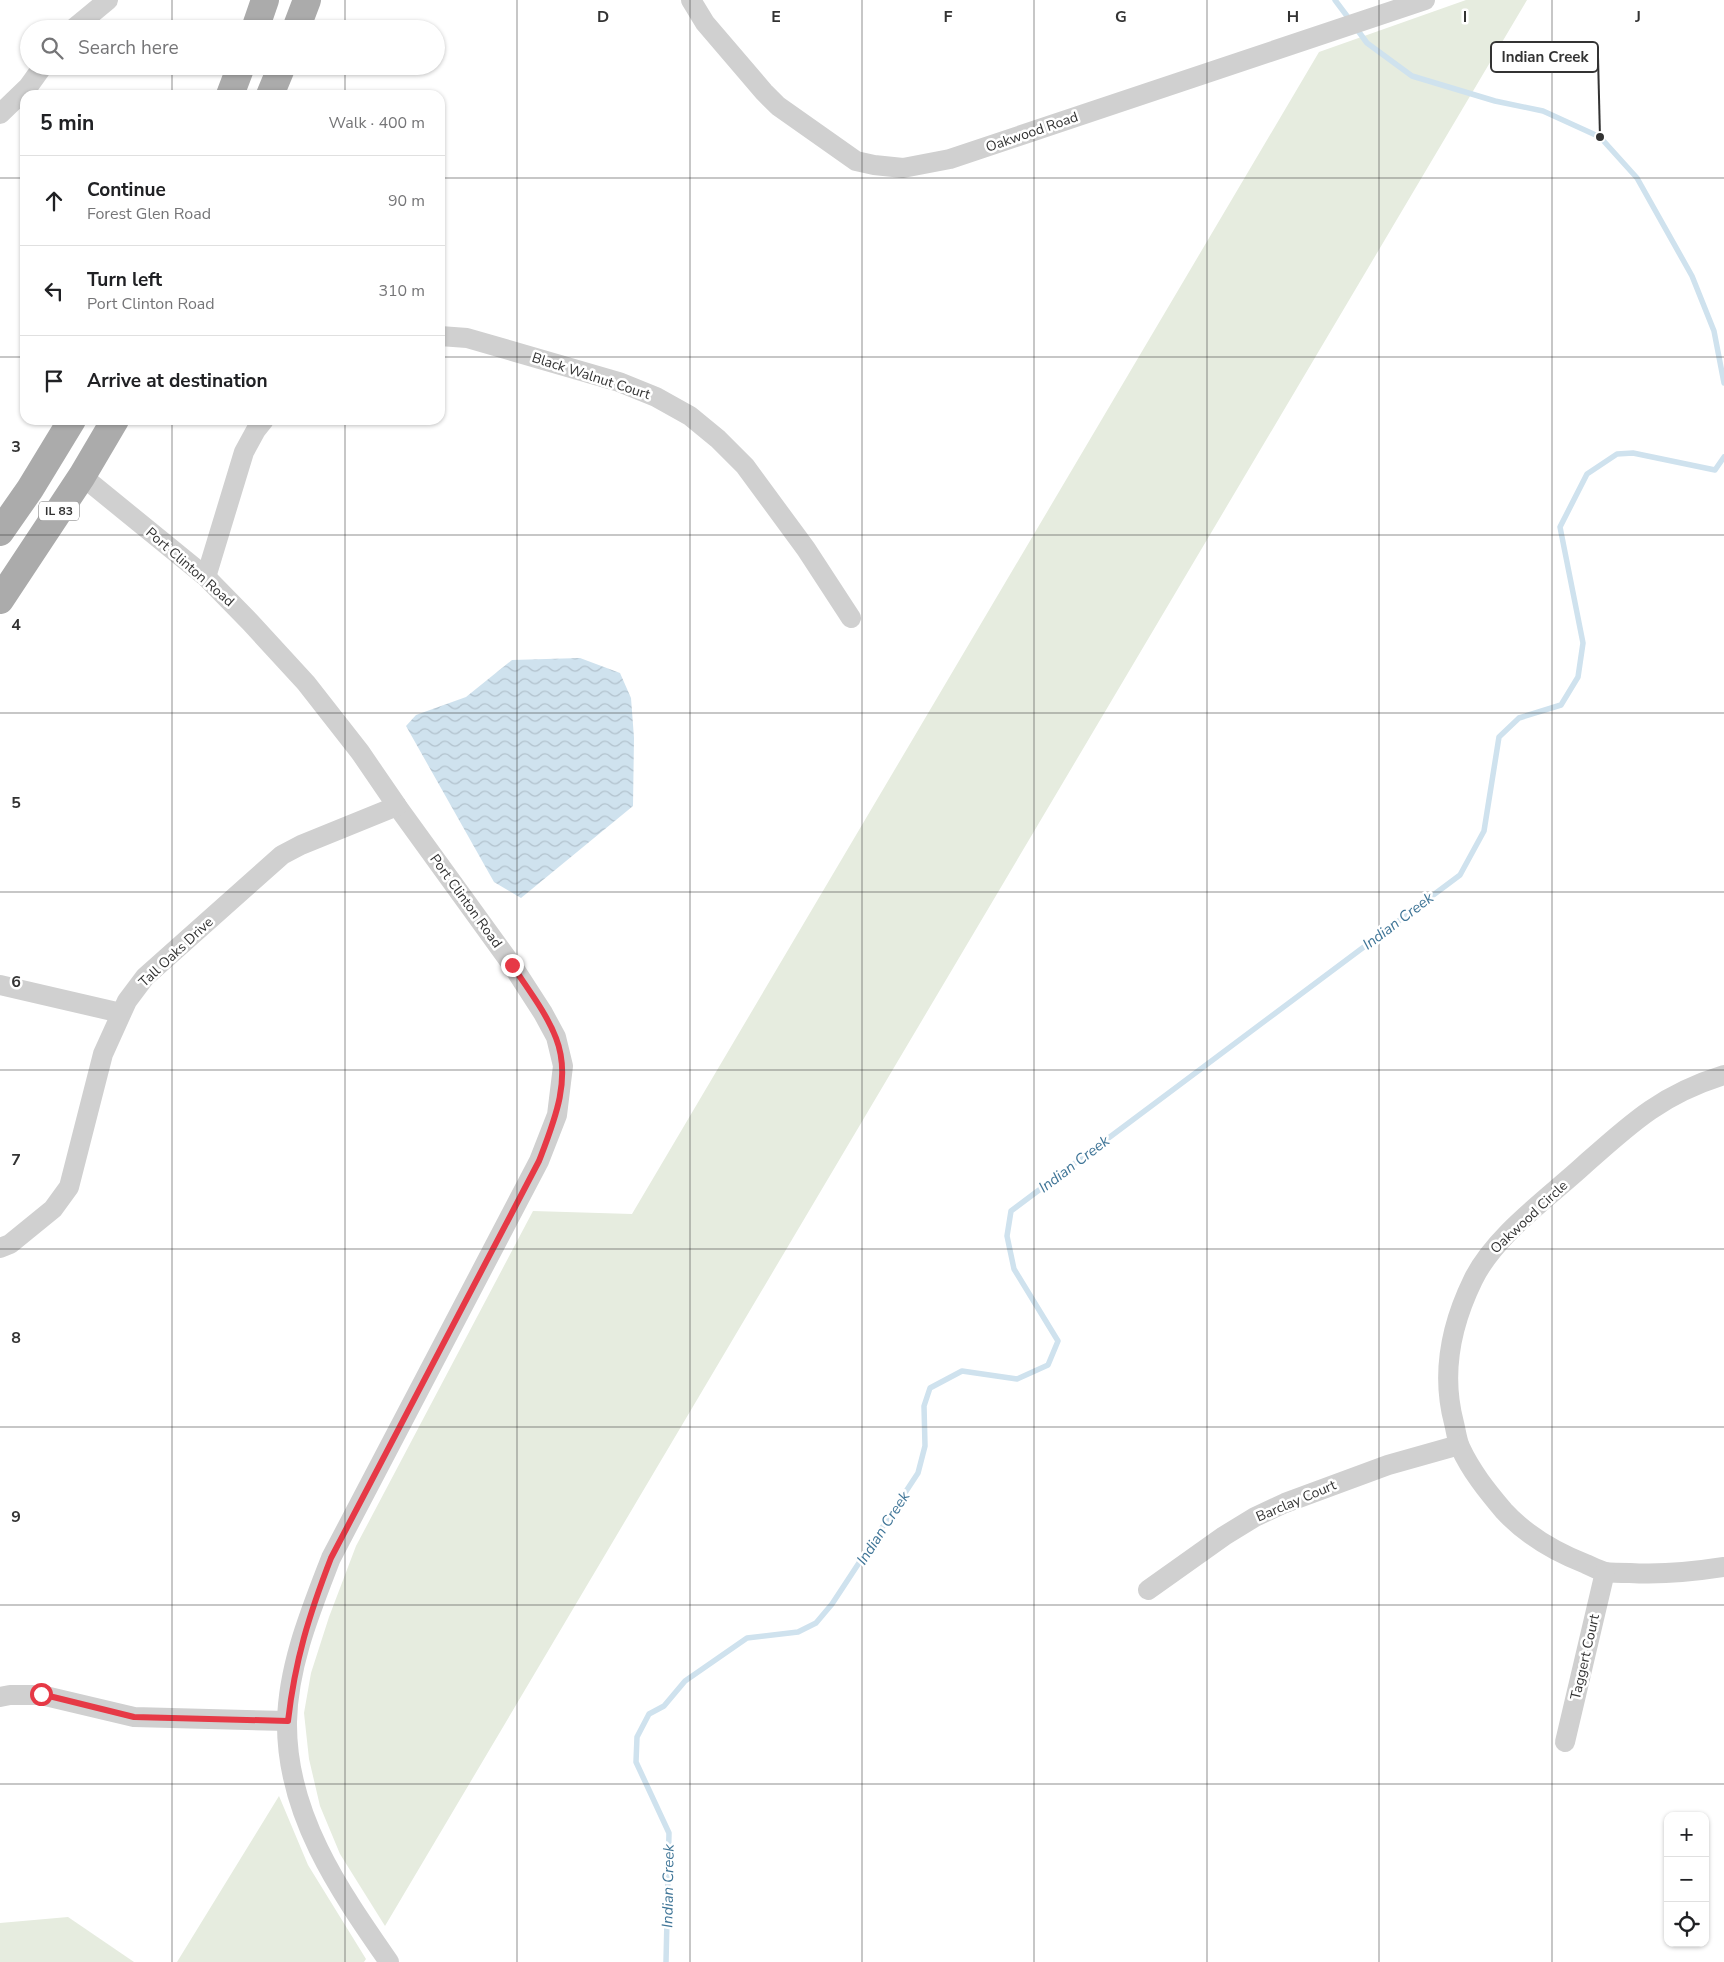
<!DOCTYPE html>
<html lang="en">
<head>
<meta charset="utf-8">
<style>
	body { margin:0; font-family:"Nunito Sans",sans-serif; background:#f6f6f6; color:#202124 }
	.controls { position:absolute; right:15px; bottom:15px; display:grid; overflow:hidden; border-radius:10px; box-shadow:0 1px 4px #0004 }
	.controls button { width:45px; height:45px; display:grid; place-items:center; padding:0; border:0; border-bottom:1px solid #e0e0e0; background:#fff; color:#202124; font:25px sans-serif }
	.stop { position:absolute; width:15px; height:15px; margin:-11px; border:4px solid #e63946; border-radius:50%; background:#fff }
	.stop.end { background:#e63946; border-color:#fff; box-shadow:0 1px 5px #0008 }
	.list { margin:0; padding:0; list-style:none }
	h2 { display:flex; justify-content:space-between; align-items:center; height:65px; margin:0; padding:0 20px; font-size:21px }
	h2 small { font-size:16px; font-weight:400; color:#757577 }
	.list li { display:grid; grid-template-columns:32px 1fr auto; gap:15px; align-items:center; box-sizing:border-box; height:90px; padding:0 20px; border-top:1px solid #e0e0e0 }
	.list b { display:block; font-size:19px; white-space:nowrap }
	.list p { margin:0; font-size:16px; white-space:nowrap; color:#757577 }
	.list em { font-size:16px; font-style:normal; color:#757577 }
	.icon { flex:none; width:28px; height:28px; fill:none; stroke:currentColor; stroke-width:2; stroke-linecap:round; stroke-linejoin:round }
	.map { position:relative; flex:none; width:1724px; height:1962px; overflow:hidden }
	.search { position:absolute; background:#fff; box-shadow:0 1px 4px #0004; left:20px; top:20px; width:425px; height:55px; display:flex; align-items:center; gap:12px; box-sizing:border-box; padding:0 18px; border-radius:28px; color:#757577; font-size:19px }
	.panel { position:absolute; background:#fff; box-shadow:0 1px 4px #0004; left:20px; top:90px; width:425px; height:335px; border-radius:15px }
	.map>svg:first-child { display:block }
	.green { fill:#e6ecdf }
	.water { fill:url(#water-waves) }
	.lines { fill:none; stroke-linecap:round; stroke-linejoin:round }
	.stream { stroke:#cfe2ee; stroke-width:5.5 }
	.minor { stroke:#d0d0d0; stroke-width:20 }
	.primary { stroke:#ababab; stroke-width:28 }
	.route { stroke:#e63946; stroke-width:6 }
	.grid { fill:none; stroke:#333; stroke-width:1; stroke-opacity:0.55 }
	.labels { text-anchor:middle; dominant-baseline:central; stroke-width:5; stroke-linejoin:round; paint-order:stroke }
	.shield { fill:#fff; stroke:#707070; stroke-width:1 }
	.shield-label { font-size:12px; font-weight:bold; fill:#333 }
	.street-label { font-size:14px; fill:#333; stroke:#fff }
	.water-label { font-size:15px; font-style:italic; fill:#3f7597; stroke:#fff }
	.grid-label { font-size:16px; text-anchor:middle; font-weight:bold; fill:#333; stroke:#fff; stroke-width:5; stroke-linejoin:round; paint-order:stroke }
	.leader { fill:none; stroke:#333; stroke-width:2 }
	.callout-dot { fill:#333; stroke:#fff; stroke-width:2 }
	.callout { fill:#fff; stroke:#333; stroke-width:2 }
	.callout-label { font-size:15px; text-anchor:middle; font-weight:bold; fill:#333 }
</style>
</head>
<body>
<div class="map">
<svg width="1724" height="1962" viewBox="0 0 1724 1962">
	<defs>
		<pattern id="water-waves" width="16" height="10" patternUnits="userSpaceOnUse" patternTransform="scale(1.25)"><rect width="16" height="10" fill="#cfe2ee"/><path d="M0 5q4-4 8 0t8 0" fill="none" stroke="#b2c2cd"/></pattern>
	</defs>
	<rect width="100%" height="100%" fill="#fff"/>
	<g class="green">
		<polygon points="1466,0 1527,0 385,1926 340,1854 320,1806 309,1759 304,1713 311,1673 329,1617 356,1546 533,1211 632,1214 1319,52"/>
		<polygon points="279,1796 308,1865 366,1959 364,1962 177,1962"/>
		<polygon points="68,1917 134,1962 0,1962 0,1923"/>
	</g>
	<polygon class="water" points="580,658 620,673 631,698 634,738 633,806 521,898 494,882 406,726 416,715 466,697 512,660"/>
	<g class="lines">
		<g class="stream">
			<polyline points="1335,0 1350,20"/>
			<polyline points="1356,28 1367,43 1412,76 1495,101 1543,111 1600,137 1637,178 1692,276 1714,331 1724,383"/>
			<polyline points="666,1962 669,1833 636,1762 637,1737 649,1714 664,1706 685,1681 747,1638 798,1632 816,1623 832,1604 918,1473 925,1446 924,1406 930,1388 962,1371 1017,1379 1048,1365 1058,1341 1014,1269 1007,1236 1011,1211 1460,875 1484,831 1499,737 1519,718 1561,705 1578,677 1583,643 1560,527 1587,474 1617,454 1633,453 1715,470 1724,457"/>
		</g>
		<g class="minor">
			<polyline points="691,0 705,23 764,92 778,106 856,161 874,165 903,168 950,159 1425,0"/>
			<polyline points="73,29 108,0"/>
			<polyline points="0,114 28,87 43,66"/>
			<polyline points="440,336 467,338 619,382 656,397 690,416 718,439 745,466 806,549 851,618"/>
			<path d="M82 476 206 577 250 622 306 683 360 752 397 806 512 965 543 1013 556 1037 563 1066 557 1115 539 1161 331 1558C311 1610 288 1665 287 1722 286 1814 339 1890 389 1962"/>
			<polyline points="206,577 244,452 256,430 264,420"/>
			<polyline points="0,985 121,1013"/>
			<path d="M1724 1075C1662 1094 1631 1123 1584 1165 1548 1198 1494 1236 1473 1280 1451 1325 1441 1374 1454 1423 1456 1431 1457 1440 1460 1447 1471 1471 1487 1491 1504 1511 1527 1536 1555 1552 1586 1564 1592 1567 1599 1570 1605 1572 1613 1573 1622 1573 1630 1573 1662 1575 1692 1572 1724 1567"/>
			<polyline points="0,1248 10,1244 53,1209 69,1187 103,1054 127,1001 145,977 282,855 301,845 397,806"/>
			<polyline points="1148,1590 1224,1536 1255,1517 1285,1503 1388,1465 1459,1445"/>
			<polyline points="0,1697 10,1695 41,1695 134,1717 287,1721"/>
			<polyline points="1565,1742 1605,1572"/>
		</g>
		<g class="primary">
			<polyline points="255,29 265,0"/>
			<polyline points="296,29 307,0"/>
			<polyline points="230,95 241,66"/>
			<polyline points="270,95 282,66"/>
			<polyline points="0,532 30,489 72,420"/>
			<polyline points="0,600 82,476 115,420"/>
		</g>
	</g>
	<g class="lines">
		<path class="route" d="M41 1694 134 1717 288 1721C295 1660 309 1615 331 1558L539 1161C554 1122 572 1079 556 1038 546 1012 527 988 512 965"/>
	</g>
	<path class="grid" d="M172 0V29M345 0V29M517 0V1962M690 0V1962M862 0V1962M1034 0V1962M1207 0V1962M1379 0V1962M1552 0V1962M172 66V95M345 66V95M0 178H25M440 178H1724M0 357H25M440 357H1724M172 420V1962M345 420V1962M0 535H1724M0 713H1724M0 892H1724M0 1070H1724M0 1249H1724M0 1427H1724M0 1605H1724M0 1784H1724"/>
	<g class="labels">
		<rect class="shield" x="39" y="501.5" width="40" height="19" rx="4"/>
		<g class="shield-label">
			<text x="59" y="511">IL 83</text>
		</g>
		<g class="street-label">
			<text transform="translate(1032 132) rotate(-19)">Oakwood Road</text>
			<text transform="translate(591 376) rotate(18)">Black Walnut Court</text>
			<text transform="translate(190 567) rotate(41)">Port Clinton Road</text>
			<text transform="translate(466 901) rotate(54)">Port Clinton Road</text>
			<text transform="translate(176 952) rotate(-43)">Tall Oaks Drive</text>
			<text transform="translate(1529 1217) rotate(-43)">Oakwood Circle</text>
			<text transform="translate(1296 1501) rotate(-23)">Barclay Court</text>
			<text transform="translate(1585 1657) rotate(-77)">Taggert Court</text>
		</g>
		<g class="water-label">
			<text transform="translate(1398 921) rotate(-37)">Indian Creek</text>
			<text transform="translate(1074 1164) rotate(-37)">Indian Creek</text>
			<text transform="translate(883 1528) rotate(-57)">Indian Creek</text>
			<text transform="translate(668 1886) rotate(-89)">Indian Creek</text>
		</g>
	</g>
	<g class="grid-label">
		<text x="603" y="22">D</text>
		<text x="776" y="22">E</text>
		<text x="948" y="22">F</text>
		<text x="1121" y="22">G</text>
		<text x="1293" y="22">H</text>
		<text x="1465" y="22">I</text>
		<text x="1638" y="22">J</text>
		<text x="16" y="452">3</text>
		<text x="16" y="630">4</text>
		<text x="16" y="808">5</text>
		<text x="16" y="987">6</text>
		<text x="16" y="1165">7</text>
		<text x="16" y="1343">8</text>
		<text x="16" y="1522">9</text>
	</g>
	<path class="leader" d="M1600 137L1598 57"/>
	<circle class="callout-dot" cx="1600" cy="137" r="5"/>
	<rect class="callout" x="1491" y="42" width="107" height="30" rx="5"/>
	<g class="callout-label">
		<text x="1545" y="62">Indian Creek</text>
	</g>
</svg>
<div class="controls">
<button>+</button>
<button>−</button>
<button><svg class="icon" aria-label="locate" viewBox="0 0 24 24"><circle cx="12" cy="12" r="6"/><path d="M12 2v4M12 18v4M2 12h4M18 12h4"/></svg></button>
</div>
<div class="stop" style="left:41px;top:1694px"></div>
<div class="stop end" style="left:512px;top:965px"></div>
<div class="search"><svg class="icon" aria-label="search" viewBox="0 0 24 24"><circle cx="10" cy="10" r="6"/><path d="M15 15l6 6"/></svg>Search here</div>
<section class="panel">
<h2>5 min<small>Walk · 400 m</small></h2>
<ul class="list">
<li><svg class="icon" aria-label="ahead" viewBox="0 0 24 24"><path d="M12 20V5M6 11l6-6 6 6"/></svg><div><b>Continue</b><p>Forest Glen Road</p></div><em>90 m</em></li>
<li><svg class="icon" aria-label="left" viewBox="0 0 24 24"><path d="M17 20v-9H6M10 6l-5 5 5 5"/></svg><div><b>Turn left</b><p>Port Clinton Road</p></div><em>310 m</em></li>
<li><svg class="icon" aria-label="arrive" viewBox="0 0 24 24"><path d="M6 21V4h12l-3 4 3 4H6"/></svg><div><b>Arrive at destination</b></div></li>
</ul>
</section>
</div>
</body>
</html>
